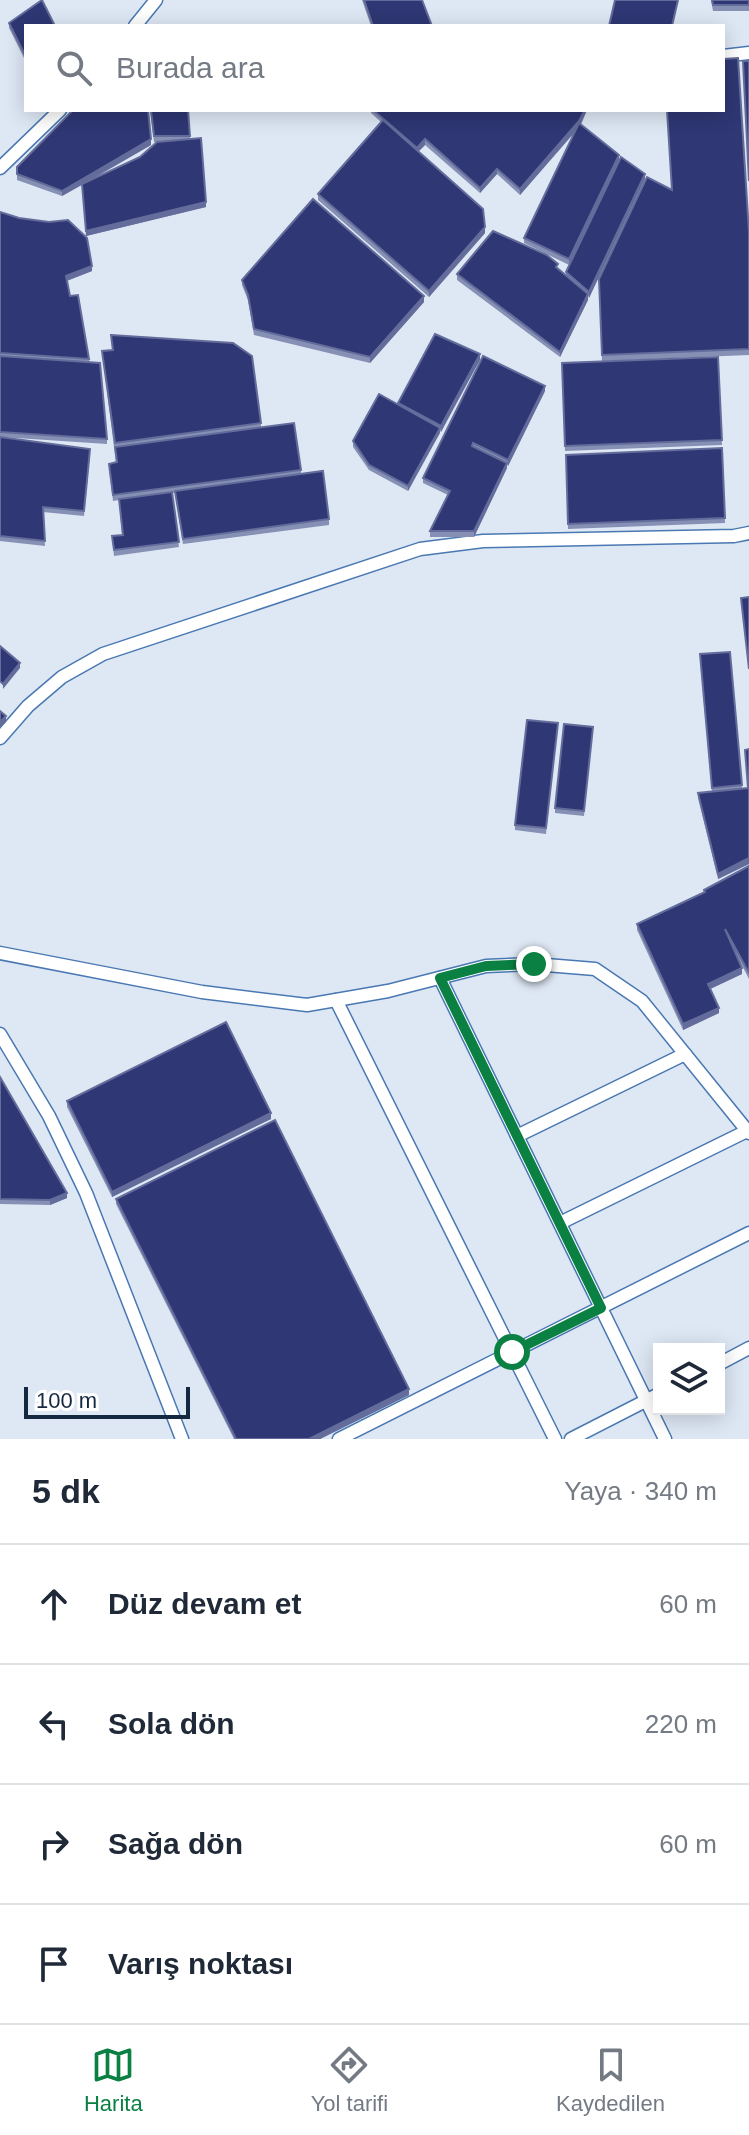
<!DOCTYPE html>
<html lang="tr">
<head>
<meta charset="utf-8">
<style>
	body { margin:0; font-family:Helvetica,sans-serif; background:#f2f2f3; color:#1f2937 }
	.controls { position:absolute; right:24px; bottom:24px; display:grid; overflow:hidden; border-radius:0px; box-shadow:0 4px 20px #0003 }
	.controls button { width:72px; height:72px; display:grid; place-items:center; padding:0; border:0; border-bottom:2px solid #e0e1e3; background:#fff; color:#1f2937; font:40px sans-serif }
	.scale { position:absolute; left:24px; bottom:20px; width:166px; box-sizing:border-box; padding-left:8px; border:4px solid #152841; border-top:0; font-size:22px; line-height:28px; white-space:nowrap; color:#152841; -webkit-text-stroke:6px #fff; paint-order:stroke }
	.stop { position:absolute; width:24px; height:24px; margin:-18px; border:6px solid #0b8043; border-radius:50%; background:#fff }
	.stop.end { background:#0b8043; border-color:#fff; box-shadow:0 2px 8px #0008 }
	.list { margin:0; padding:0; list-style:none }
	h2 { display:flex; justify-content:space-between; align-items:center; height:104px; margin:0; padding:0 32px; font-size:34px }
	h2 small { font-size:26px; font-weight:400; color:#747a83 }
	.list li { display:grid; grid-template-columns:52px 1fr auto; gap:24px; align-items:center; box-sizing:border-box; height:120px; padding:0 32px; border-top:2px solid #e0e1e3 }
	.list b { display:block; font-size:30px; white-space:nowrap }
	.list em { font-size:26px; font-style:normal; color:#747a83 }
	.icon { flex:none; width:44px; height:44px; fill:none; stroke:currentColor; stroke-width:2; stroke-linecap:round; stroke-linejoin:round }
	.map { position:relative; flex:none; width:749px; height:1439px; overflow:hidden }
	.search { position:absolute; background:#fff; box-shadow:0 4px 20px #0003; left:24px; right:24px; top:24px; height:88px; display:flex; align-items:center; gap:20px; box-sizing:border-box; padding:0 28px; border-radius:0px; color:#747a83; font-size:30px }
	.sheet { height:584px; background:#fff }
	nav { display:flex; justify-content:space-around; align-items:center; box-sizing:border-box; height:112px; border-top:2px solid #e0e1e3; background:#fff; font-size:22px; color:#747a83 }
	nav a { display:grid; justify-items:center; gap:4px }
	nav .on { color:#0b8043 }
	.map>svg:first-child { display:block }
	.lines { fill:none; stroke-linecap:round; stroke-linejoin:round }
	.minor-casing { stroke:#4978b2; stroke-width:15 }
	.minor { stroke:#fff; stroke-width:12 }
	.wall { fill:#8690b4 }
	.shaded-wall { fill:#646c9b }
	.building { fill:#2f3774; stroke:#646c9b; stroke-width:2 }
	.route { stroke:#0b8043; stroke-width:10 }
</style>
</head>
<body>
<div class="map">
<svg width="749" height="1439" viewBox="0 0 749 1439">
	<rect width="100%" height="100%" fill="#dee8f5"/>
	<g class="lines">
		<g class="minor-casing">
			<g id="minor">
				<polyline points="135,26 156,0"/>
				<polyline points="723,56 749,53"/>
				<polyline points="0,168 60,110"/>
				<polyline points="0,738 28,706 62,677 103,654 420,549 483,541 734,536 749,533"/>
				<polyline points="0,953 202,992 307,1005 388,991 486,966 534,964 595,969 642,1001 749,1133"/>
				<polyline points="440,978 665,1439"/>
				<polyline points="336,1000 555,1439"/>
				<polyline points="0,1034 49,1116 86,1193 182,1439"/>
				<polyline points="517,1136 685,1054"/>
				<polyline points="560,1223 747,1131"/>
				<polyline points="719,1364 749,1348"/>
				<polyline points="339,1439 749,1233"/>
				<polyline points="571,1439 659,1394"/>
			</g>
		</g>
		<use href="#minor" class="minor"/>
	</g>
	<g class="wall">
		<polygon points="362,0 422,0 432,26 371,26"/>
		<polygon points="711,0 749,0 749,11 713,11"/>
		<polygon points="9,23 26,26 26,62 9,28"/>
		<polygon points="150,110 188,110 190,139 206,207 86,236 82,185 62,196 17,180 17,173 151,145 84,184 140,157 157,142 154,142"/>
		<polygon points="371,110 587,110 581,125 619,160 569,265 524,243 524,238 575,132 520,195 497,174 480,193 425,145 418,152 485,233 429,297 318,200 318,194 381,122 371,113"/>
		<polygon points="645,179 589,298 588,296 588,300 560,357 457,280 457,274 566,276 566,272"/>
		<polygon points="0,212 92,271 67,281 70,296 89,359 107,439 107,444 1,437 90,455 84,516 43,512 45,546 0,541"/>
		<polygon points="748,233 749,355 602,361 599,279"/>
		<polygon points="242,280 424,302 370,363 254,335 248,300 242,285"/>
		<polygon points="111,335 261,423 261,428 301,470 301,474 329,519 329,525 183,544 175,493 172,493 179,547 114,556 112,536 122,535 119,500 113,501 109,469 109,464 116,463 102,351 112,350"/>
		<polygon points="480,354 441,432 440,431 408,491 369,470 353,447 353,441 398,405 398,403"/>
		<polygon points="718,357 722,445 565,451 562,363"/>
		<polygon points="545,391 508,466 507,465 507,468 474,537 430,537 430,531 448,495 423,483 423,478"/>
		<polygon points="722,448 725,523 568,529 566,455"/>
		<polygon points="730,652 742,789 748,788 749,749 749,864 718,879 698,798 698,793 712,792 700,660"/>
		<polygon points="558,723 546,834 515,830 515,825"/>
		<polygon points="593,727 584,816 555,813 555,808"/>
		<polygon points="749,866 749,979 736,954 742,974 710,989 719,1013 683,1030 637,930 637,924 704,893 704,890"/>
		<polygon points="0,1077 67,1198 50,1205 0,1204"/>
		<polygon points="67,1101 271,1119 112,1197 67,1107"/>
		<polygon points="116,1199 409,1395 320,1439 234,1439 116,1204"/>
	</g>
	<g class="shaded-wall">
		<polygon points="585,110 587,110 579,127 520,195 520,189"/>
		<polygon points="151,139 151,145 62,196 62,191"/>
		<polygon points="425,139 425,145 417,153 417,148"/>
		<polygon points="619,155 619,160 569,265 569,259"/>
		<polygon points="497,169 497,174 480,193 480,188"/>
		<polygon points="645,174 645,179 589,298 589,292"/>
		<polygon points="206,202 206,207 86,236 86,231"/>
		<polygon points="485,227 485,233 429,297 429,291"/>
		<polygon points="92,266 92,271 66,281 66,276"/>
		<polygon points="588,294 588,300 560,357 560,352"/>
		<polygon points="424,296 424,302 370,363 370,357"/>
		<polygon points="480,354 480,360 441,432 441,426"/>
		<polygon points="545,386 545,391 508,466 508,460"/>
		<polygon points="440,428 440,433 408,491 408,486"/>
		<polygon points="507,463 507,468 474,537 474,531"/>
		<polygon points="20,663 20,668 3,689 3,684"/>
		<polygon points="6,716 6,722 0,727 0,722"/>
		<polygon points="749,858 749,864 718,879 718,874"/>
		<polygon points="742,968 742,974 708,990 708,984"/>
		<polygon points="719,1008 719,1013 683,1030 683,1024"/>
		<polygon points="271,1113 271,1119 112,1197 112,1192"/>
		<polygon points="67,1193 67,1198 50,1205 50,1200"/>
		<polygon points="409,1389 409,1395 320,1439 309,1439"/>
	</g>
	<g class="building">
		<polygon points="42,0 55,26 26,26 26,57 9,23"/>
		<polygon points="364,0 422,0 432,26 373,26"/>
		<polygon points="615,0 678,0 672,26 609,26"/>
		<polygon points="712,0 749,0 749,5 713,5"/>
		<polygon points="738,58 749,233 749,349 602,355 599,279 647,177 672,190 667,110 723,110 723,59"/>
		<polygon points="743,61 749,61 749,181"/>
		<polygon points="73,110 148,110 151,139 62,191 17,174 17,167"/>
		<polygon points="151,110 188,110 190,136 154,136"/>
		<polygon points="373,110 585,110 579,121 520,189 497,169 480,188 425,139 417,148"/>
		<polygon points="383,120 483,209 485,227 429,291 318,194"/>
		<polygon points="579,123 619,155 569,259 524,238"/>
		<polygon points="201,138 206,202 86,231 82,184 140,157 157,142"/>
		<polygon points="621,157 645,174 589,292 566,272"/>
		<polygon points="313,199 424,296 370,357 254,329 248,295 242,280"/>
		<polygon points="0,212 19,218 49,222 68,220 87,238 92,266 66,276 70,296 78,295 89,359 0,353"/>
		<polygon points="493,231 547,255 558,264 556,267 588,294 560,352 457,274"/>
		<polygon points="435,334 480,354 441,426 398,403"/>
		<polygon points="111,335 233,343 252,356 261,423 115,443 102,351 113,350"/>
		<polygon points="0,356 100,363 107,439 0,432"/>
		<polygon points="483,356 545,386 508,460 473,443 472,446 507,463 474,531 430,531 450,491 423,478"/>
		<polygon points="718,357 722,440 565,446 562,363"/>
		<polygon points="379,394 440,428 408,486 369,465 353,441"/>
		<polygon points="294,423 301,470 113,495 109,464 117,462 115,447"/>
		<polygon points="0,437 90,449 84,511 43,507 45,541 0,536"/>
		<polygon points="722,448 725,518 568,524 566,455"/>
		<polygon points="323,471 329,519 183,539 175,491"/>
		<polygon points="172,492 179,542 114,550 112,536 123,535 119,499"/>
		<polygon points="749,597 749,669 741,598"/>
		<polygon points="0,646 20,663 3,684 0,681"/>
		<polygon points="730,652 742,785 712,788 700,654"/>
		<polygon points="0,711 6,716 0,722"/>
		<polygon points="527,720 558,723 546,828 515,825"/>
		<polygon points="564,724 593,727 584,811 555,808"/>
		<polygon points="749,749 749,858 718,874 698,793 748,788 745,750"/>
		<polygon points="749,866 749,973 725,929 742,968 708,984 719,1008 683,1024 637,924 705,892 704,890"/>
		<polygon points="226,1022 271,1113 112,1192 67,1101"/>
		<polygon points="0,1077 67,1193 50,1200 0,1199"/>
		<polygon points="275,1120 409,1389 309,1439 236,1439 116,1199"/>
	</g>
	<g class="lines">
		<polyline class="route" points="512,1352 601,1308 440,978 486,966 534,964"/>
	</g>
</svg>
<div class="controls">
<button><svg class="icon" aria-label="layers" viewBox="0 0 24 24"><path d="M12 4l9 5-9 5-9-5zM3 14l9 5 9-5"/></svg></button>
</div>
<div class="scale">100 m</div>
<div class="stop" style="left:512px;top:1352px"></div>
<div class="stop end" style="left:534px;top:964px"></div>
<div class="search"><svg class="icon" aria-label="search" viewBox="0 0 24 24"><circle cx="10" cy="10" r="6"/><path d="M15 15l6 6"/></svg>Burada ara</div>
</div>
<section class="sheet">
<h2>5 dk<small>Yaya · 340 m</small></h2>
<ul class="list">
<li><svg class="icon" aria-label="ahead" viewBox="0 0 24 24"><path d="M12 20V5M6 11l6-6 6 6"/></svg><div><b>Düz devam et</b></div><em>60 m</em></li>
<li><svg class="icon" aria-label="left" viewBox="0 0 24 24"><path d="M17 20v-9H6M10 6l-5 5 5 5"/></svg><div><b>Sola dön</b></div><em>220 m</em></li>
<li><svg class="icon" aria-label="right" viewBox="0 0 24 24"><path d="M7 20v-9h11M14 6l5 5-5 5"/></svg><div><b>Sağa dön</b></div><em>60 m</em></li>
<li><svg class="icon" aria-label="arrive" viewBox="0 0 24 24"><path d="M6 21V4h12l-3 4 3 4H6"/></svg><div><b>Varış noktası</b></div></li>
</ul>
</section>
<nav>
<a class="on"><svg class="icon" aria-label="map" viewBox="0 0 24 24"><path d="M3 6l6-2 6 2 6-2v14l-6 2-6-2-6 2zM9 4v14M15 6v14"/></svg>Harita</a>
<a><svg class="icon" aria-label="directions" viewBox="0 0 24 24"><path d="M12 3l9 9-9 9-9-9zM9 14v-3h6M13 9l2 2-2 2"/></svg>Yol tarifi</a>
<a><svg class="icon" aria-label="saved" viewBox="0 0 24 24"><path d="M7 4h10v16l-5-4-5 4z"/></svg>Kaydedilen</a>
</nav>
</body>
</html>
